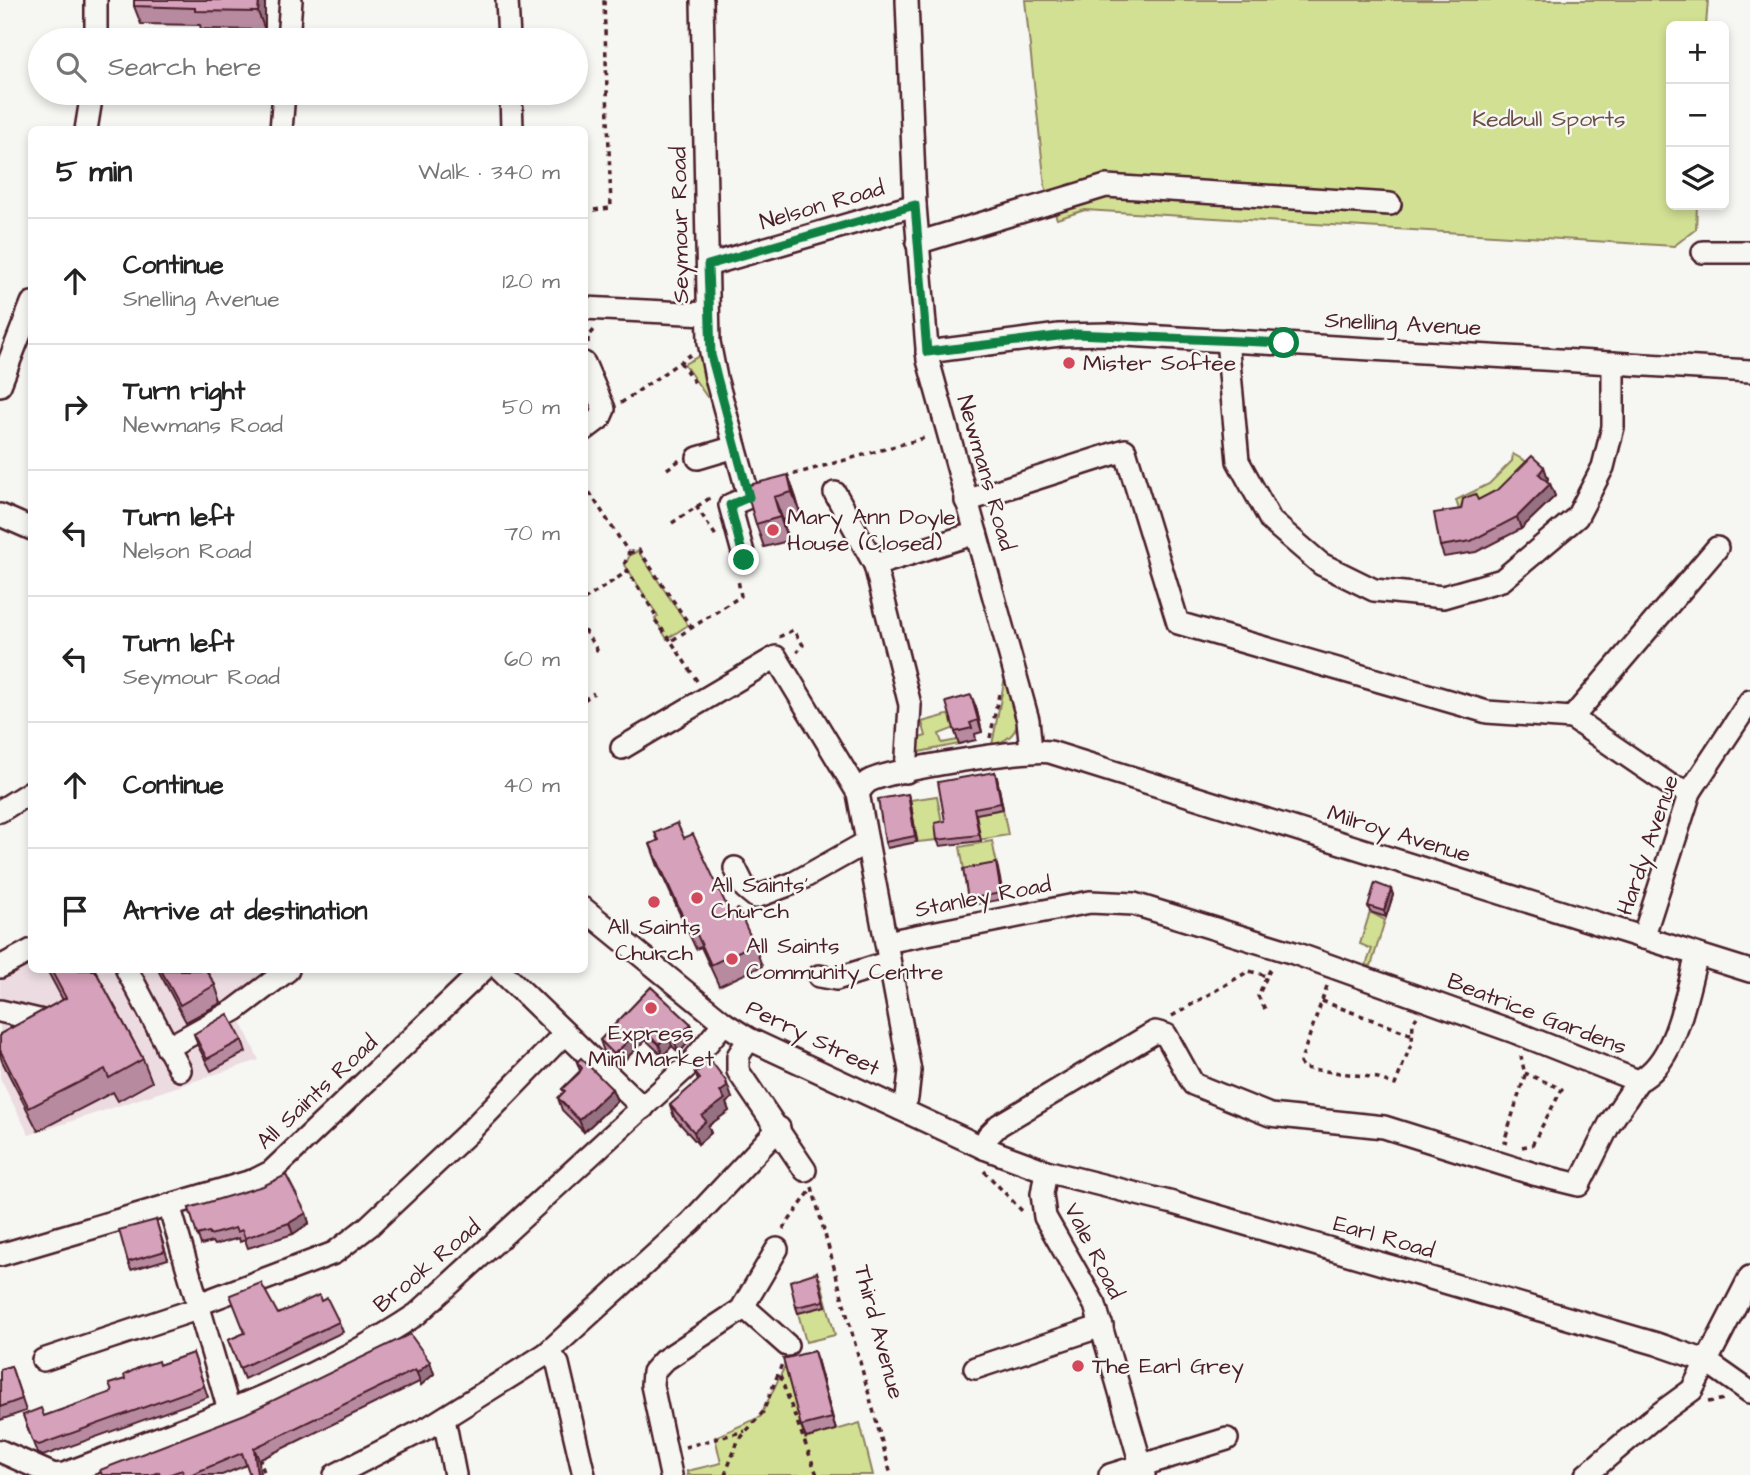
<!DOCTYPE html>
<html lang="en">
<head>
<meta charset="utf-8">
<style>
	body { margin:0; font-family:"Architects Daughter",sans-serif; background:#f2f2f2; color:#222 }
	.controls { position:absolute; right:21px; top:21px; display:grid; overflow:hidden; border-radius:10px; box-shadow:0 4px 10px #0003 }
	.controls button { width:63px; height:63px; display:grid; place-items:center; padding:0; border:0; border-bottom:2px solid #e0e0e0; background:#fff; color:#222; font:35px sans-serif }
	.stop { position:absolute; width:21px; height:21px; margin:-16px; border:5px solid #0b8043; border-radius:50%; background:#fff }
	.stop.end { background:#0b8043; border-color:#fff; box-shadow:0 2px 7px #0008 }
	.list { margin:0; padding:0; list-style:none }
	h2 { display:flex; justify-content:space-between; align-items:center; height:91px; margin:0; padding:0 28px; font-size:30px }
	h2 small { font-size:23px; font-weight:400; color:#767676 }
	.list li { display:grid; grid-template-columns:46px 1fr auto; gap:21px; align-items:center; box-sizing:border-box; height:126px; padding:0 28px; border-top:2px solid #e0e0e0 }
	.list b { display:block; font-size:26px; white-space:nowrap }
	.list p { margin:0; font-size:23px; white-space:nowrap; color:#767676 }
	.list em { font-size:23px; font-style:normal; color:#767676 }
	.icon { flex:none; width:38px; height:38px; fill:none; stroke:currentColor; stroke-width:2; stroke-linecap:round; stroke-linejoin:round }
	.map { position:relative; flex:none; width:1750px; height:1475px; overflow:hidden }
	.search { position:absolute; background:#fff; box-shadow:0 4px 10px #0003; left:28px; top:28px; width:560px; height:77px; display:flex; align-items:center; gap:18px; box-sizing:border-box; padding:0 24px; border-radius:38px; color:#767676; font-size:26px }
	.panel { position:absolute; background:#fff; box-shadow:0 4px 10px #0003; left:28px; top:126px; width:560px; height:847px; border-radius:10px }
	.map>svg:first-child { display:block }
	.built { fill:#ecdce1 }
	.green { fill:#d2e094; stroke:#8e8060; stroke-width:2 }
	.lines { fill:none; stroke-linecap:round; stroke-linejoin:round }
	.minor-casing { stroke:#4a1f2b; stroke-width:26 }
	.path { stroke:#4a1f2b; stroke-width:3.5; stroke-dasharray:5 5; stroke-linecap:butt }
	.minor { stroke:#f6f6f2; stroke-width:21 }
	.wall { fill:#b88aa0; stroke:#4a1f2b; stroke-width:2 }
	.shaded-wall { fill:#967182; stroke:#4a1f2b; stroke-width:2 }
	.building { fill:#d6a1ba; stroke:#4a1f2b; stroke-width:2 }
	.route { stroke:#0b8043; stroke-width:9 }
	.poi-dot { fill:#d1495b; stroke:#f6f6f2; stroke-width:2.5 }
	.labels { text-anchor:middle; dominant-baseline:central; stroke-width:5; stroke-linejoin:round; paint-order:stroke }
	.park-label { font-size:23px; fill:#6c4f45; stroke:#f6f6f2 }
	.street-label { font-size:23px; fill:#4a1f2b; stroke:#f6f6f2 }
	.poi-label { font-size:23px; fill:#4a1f2b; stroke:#f6f6f2; text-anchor:start }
</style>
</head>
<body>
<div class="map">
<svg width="1750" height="1475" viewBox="0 0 1750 1475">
	<rect width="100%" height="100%" fill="#f6f6f2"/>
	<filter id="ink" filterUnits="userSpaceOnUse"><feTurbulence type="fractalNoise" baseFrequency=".0143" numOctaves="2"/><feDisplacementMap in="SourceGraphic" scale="14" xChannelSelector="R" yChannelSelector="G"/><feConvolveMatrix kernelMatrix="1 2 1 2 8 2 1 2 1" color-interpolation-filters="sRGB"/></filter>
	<g filter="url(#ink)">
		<polygon class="built" points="31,956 32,970 271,970 231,1000 259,1060 29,1135 0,1078 0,973"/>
		<g class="green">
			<polygon points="1025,0 1708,0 1706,26 1671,26 1671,205 1697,205 1696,229 1674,246 1085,210 1057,219 1045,186"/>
			<polygon points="701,355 712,396 707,397 684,364"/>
			<polygon points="1513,454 1536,467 1463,522 1456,500 1489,484 1512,461"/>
			<polygon points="638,551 688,625 667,639 655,619 658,616 625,565 630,555"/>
			<path d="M1009 681C1016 710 1030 735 992 745L1004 682Z"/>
			<polygon points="951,714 955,728 939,734 942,743 958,740 959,744 914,753 910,741 926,736 922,722"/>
			<polygon points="937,796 943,828 936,829 937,840 918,842 916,834 908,836 907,830 915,828 910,800"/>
			<polygon points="1003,809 1008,835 955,844 949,840 976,814"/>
			<polygon points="992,841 998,869 965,875 960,847"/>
			<polygon points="1370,912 1385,920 1371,966 1366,965 1372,949 1360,944"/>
			<polygon points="820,1278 835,1335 806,1342 798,1313 826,1306"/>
			<polygon points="785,1366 805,1439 860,1423 873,1475 687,1475 687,1471 721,1463 715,1437 760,1417"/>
		</g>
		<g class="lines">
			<g class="minor-casing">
				<g id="minor">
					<polyline points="96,0 96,40"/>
					<polyline points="507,0 509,40"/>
					<polyline points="702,0 709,342 716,378 749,497 730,505 745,560"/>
					<polyline points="907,0 915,205 928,360 1028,720 1031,750"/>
					<polyline points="288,40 291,0"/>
					<polyline points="511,93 512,130"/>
					<polyline points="86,130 92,93"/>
					<polyline points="281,130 284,93"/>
					<polyline points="917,243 1106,186 1390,204"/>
					<polyline points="1703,252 1750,252"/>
					<polyline points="708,265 915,205"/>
					<polyline points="584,308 707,314"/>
					<polyline points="1227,340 1238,461 1271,521 1321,564 1374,590 1443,597 1502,580 1577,517 1603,467 1613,427 1613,363"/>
					<polyline points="927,352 1059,335 1109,334 1750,371"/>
					<polyline points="584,363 604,409 600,418 584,430"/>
					<polyline points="0,385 32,303"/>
					<polyline points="698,458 735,447"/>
					<polyline points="835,493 875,565"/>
					<polyline points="966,501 1125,450 1178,623 1487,712 1572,718 1717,548"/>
					<polyline points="0,515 32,529"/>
					<polyline points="1572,718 1670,785 1690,792"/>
					<polyline points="622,748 776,657 858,793 910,1071 907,1098 900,1109"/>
					<polyline points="906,772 910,705 875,565 976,533"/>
					<path d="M858 793C861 789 864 784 869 781 890 770 1026 748 1050 752L1750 971"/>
					<polyline points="0,811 32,791"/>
					<polyline points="735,868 745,888 756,897 794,883 867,842"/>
					<polyline points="584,909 724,1023 749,1039 984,1148 1046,1171 1173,1203 1657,1344 1706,1361 1750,1392"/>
					<polyline points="1643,938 1690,792 1750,701"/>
					<polyline points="886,942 1090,902 1134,904 1294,953 1512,1031 1638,1081 1609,1125 1579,1185 1534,1174 1384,1127 1270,1115 1193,1084 1166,1035 1155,1032 999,1125 988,1136 984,1148"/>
					<polyline points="0,967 32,950"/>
					<polyline points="127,970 180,1070"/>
					<polyline points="500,970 643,1108"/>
					<polyline points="819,976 836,979 889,962"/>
					<polyline points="0,1011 43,1021"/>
					<polyline points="749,1039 738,1056 738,1071 805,1170"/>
					<polyline points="167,1048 235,1010 288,970"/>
					<path d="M1638 1081C1677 1062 1686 993 1697 955"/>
					<polyline points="1046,1171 1042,1194 1045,1217 1095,1305 1144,1475"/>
					<polyline points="169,1205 229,1410"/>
					<polyline points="0,1255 255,1180 271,1172 483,970"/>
					<polyline points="199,1304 334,1253 369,1226 470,1131 565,1033"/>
					<polyline points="744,1307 787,1345"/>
					<polyline points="546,1354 553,1357 558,1364 584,1475"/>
					<polyline points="43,1360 200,1308"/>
					<polyline points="975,1368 1102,1326"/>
					<polyline points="444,1419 455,1475"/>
					<path d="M0 1451 54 1475 64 1474C184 1428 310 1386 417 1314L692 1062 724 1023"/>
					<polyline points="335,1475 431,1426 546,1354 691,1222 779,1128"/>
					<polyline points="671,1475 652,1385 653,1372 663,1361 741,1310 777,1249"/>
					<polyline points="1110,1475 1227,1439"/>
					<polyline points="1586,1475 1651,1420 1692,1390 1750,1277"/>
				</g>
			</g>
			<g class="path">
				<polyline points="584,211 611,208 604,0"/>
				<polyline points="588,343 588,337 595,329"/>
				<polyline points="680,362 695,383"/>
				<polyline points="621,403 693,353"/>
				<polyline points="667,469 680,460"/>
				<polyline points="784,477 928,437"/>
				<polyline points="584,484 629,553 624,565 628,571"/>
				<polyline points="696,506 718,539"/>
				<polyline points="672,523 710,498"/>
				<polyline points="629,553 639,550 691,627"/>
				<polyline points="584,600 628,571 655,614 655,620 671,641"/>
				<polyline points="584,630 599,653"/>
				<polyline points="779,637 793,630 803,645 797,652"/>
				<polyline points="697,681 671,641 741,596 738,580"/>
				<polyline points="584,700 594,693"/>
				<polyline points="990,738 999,694"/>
				<polyline points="1327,986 1300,1063 1303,1068 1378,1078 1395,1085 1412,1042 1413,1022 1417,1017"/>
				<polyline points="1322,1001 1413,1035"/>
				<polyline points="1265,1009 1258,996 1267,976"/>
				<polyline points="1172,1016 1249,971 1267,976 1272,966"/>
				<polyline points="1508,1143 1504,1142 1525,1075 1521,1056"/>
				<polyline points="1522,1147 1532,1145 1562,1089 1525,1073"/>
				<polyline points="984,1171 1024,1213"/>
				<polyline points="812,1187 891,1475"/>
				<polyline points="783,1229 811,1190"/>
				<polyline points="780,1376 817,1475"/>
				<polyline points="1708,1402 1725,1399"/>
				<polyline points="685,1447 745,1431"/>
				<polyline points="259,1457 265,1475"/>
				<polyline points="725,1475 738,1441 763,1412 782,1364"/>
			</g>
			<use href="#minor" class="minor"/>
		</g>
		<g class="wall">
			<polygon points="134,0 265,0 265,30 201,29 200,25 141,24 134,6"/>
			<polygon points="1544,467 1548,479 1547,481 1550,484 1555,496 1521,529 1476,552 1444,557 1440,546 1478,500"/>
			<polygon points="788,475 796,498 801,515 783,520 788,541 764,547 756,524"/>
			<polygon points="976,707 982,732 975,734 976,740 959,744 955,732"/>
			<polygon points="995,772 997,778 1003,809 976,814 981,841 940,846 937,840 945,821"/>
			<polygon points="910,800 917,842 887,848 885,842"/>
			<polygon points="655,833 684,838 730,913 754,944 762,966 719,986 701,947 696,949 658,866 650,844 658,841"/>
			<polygon points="996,863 1004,899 971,905 968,899"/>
			<polygon points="1391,889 1393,895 1386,917 1370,912 1368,906"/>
			<polygon points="47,970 95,970 143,1059 152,1082 118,1101 113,1092 38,1131 2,1061 0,1055 0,1034 63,1000"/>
			<polygon points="158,970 206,970 215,985 221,1003 186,1022"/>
			<polygon points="651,987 691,1024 695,1035 679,1053 672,1046 663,1056 646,1040 618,1066 604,1052 600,1040"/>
			<polygon points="194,1034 242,1040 246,1052 211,1071 198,1046"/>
			<polygon points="577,1062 612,1089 617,1101 584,1132 562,1110 558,1098 564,1092 562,1089 580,1071"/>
			<polygon points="695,1073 732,1098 726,1103 729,1111 708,1126 711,1133 698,1144 674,1117 670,1105 698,1081"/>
			<polygon points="189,1208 306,1213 309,1223 293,1234 248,1248 245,1240 240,1242 239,1238 214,1245 212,1242 201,1245"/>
			<polygon points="156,1220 168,1259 131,1270 128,1262"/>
			<polygon points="817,1272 826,1306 798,1313 796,1307"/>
			<polygon points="321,1301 339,1322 343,1332 244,1379 228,1340 245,1333 278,1314"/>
			<polygon points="193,1353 208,1397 43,1456 37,1453 23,1415 44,1416 112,1392 159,1365"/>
			<polygon points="430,1362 434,1374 421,1385 419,1382 259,1460 222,1475 102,1475"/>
			<polygon points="818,1363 836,1430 806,1438 801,1426"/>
			<polygon points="11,1366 26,1411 0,1420 0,1369"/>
		</g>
		<g class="shaded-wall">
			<polygon points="259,0 265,0 265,30 258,12"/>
			<polygon points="1544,467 1548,479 1544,486 1539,474"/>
			<polygon points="788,475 796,498 801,515 792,492"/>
			<polygon points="1550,484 1555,496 1521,529 1517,517"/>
			<polygon points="774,497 783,520 788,541 780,517"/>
			<polygon points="971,695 976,707 982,732 978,720"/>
			<polygon points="995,772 997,778 1003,809 1001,803"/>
			<polygon points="908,794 910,800 917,842 915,836"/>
			<polygon points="996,863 998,869 1004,899 1001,893"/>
			<polygon points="1391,889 1393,895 1386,917 1384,911"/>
			<polygon points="691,1024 695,1035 679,1053 674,1041"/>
			<polygon points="641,1029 646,1040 618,1066 614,1054"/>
			<polygon points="668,1034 672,1046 663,1056 659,1044"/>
			<polygon points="726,1081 732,1098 726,1103 729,1111 708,1126 711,1133 698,1144 694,1132 702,1116"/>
			<polygon points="612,1089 617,1101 584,1132 579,1120"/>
			<polygon points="306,1213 309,1223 293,1234 289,1223"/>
			<polygon points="814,1351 818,1363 836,1430 832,1418"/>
			<polygon points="430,1362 434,1374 421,1385 417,1373"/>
			<polygon points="254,1448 259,1460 260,1475 257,1475"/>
		</g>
		<g class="building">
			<polygon points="134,0 259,0 258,12 195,11 195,8 134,6"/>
			<polygon points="1532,456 1544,467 1539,474 1550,484 1517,517 1471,541 1440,546 1434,513 1461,509 1463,499 1475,494 1478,500 1499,489"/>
			<polygon points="788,475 792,492 774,497 780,517 756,524 745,486"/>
			<polygon points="971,695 978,720 970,723 972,728 955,732 946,702"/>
			<polygon points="995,772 1001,803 974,808 979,835 937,840 935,823 945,821 938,782"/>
			<polygon points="908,794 915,836 885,842 878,799"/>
			<polygon points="677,823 684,838 693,834 730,913 738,909 754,944 711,965 693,926 688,928 650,844 659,840 655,833"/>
			<polygon points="996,863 1001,893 968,899 963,869"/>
			<polygon points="1375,883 1391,889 1384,911 1368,906"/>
			<polygon points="51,970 95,970 143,1059 109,1078 105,1069 29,1108 0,1050 0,1034 66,998"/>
			<polygon points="161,970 206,970 215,985 180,1005"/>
			<polygon points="651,987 691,1024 674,1041 668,1034 659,1044 641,1029 614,1054 600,1040"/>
			<polygon points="228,1014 242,1040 207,1059 194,1034"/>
			<polygon points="581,1058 612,1089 579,1120 558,1098 565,1091 562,1089 579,1073 582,1068 577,1062"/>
			<polygon points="711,1061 726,1081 727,1087 720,1092 725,1099 702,1116 706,1121 694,1132 670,1105 700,1079 695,1073"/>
			<polygon points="286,1175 306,1213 289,1223 245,1238 242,1230 237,1232 235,1228 210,1235 209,1232 197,1235 189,1208 263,1186"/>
			<polygon points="156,1220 165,1251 128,1262 119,1230"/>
			<polygon points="817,1272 824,1301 796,1307 790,1281"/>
			<polygon points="261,1283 278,1314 319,1295 321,1301 327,1298 339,1322 240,1368 228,1340 245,1333 230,1295"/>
			<polygon points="410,1334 430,1362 417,1373 415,1370 254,1448 257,1475 250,1475 242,1453 190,1475 184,1475 182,1470 168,1475 160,1475 159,1472 151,1475 102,1475 100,1470 245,1414"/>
			<polygon points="814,1351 832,1418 801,1426 783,1359"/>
			<polygon points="193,1353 204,1386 39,1445 33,1442 23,1415 41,1408 44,1416 112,1392 109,1384 125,1379 124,1375 140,1367 158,1361 159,1365"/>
			<polygon points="11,1366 22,1399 0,1407 0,1369"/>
		</g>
	</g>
	<g class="lines" filter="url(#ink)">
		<polyline class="route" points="744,560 730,505 749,497 711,355 708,265 915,205 927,352 1075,334 1284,343"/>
	</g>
	<g class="poi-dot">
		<circle cx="1069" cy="363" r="7"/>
		<circle cx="773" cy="530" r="7"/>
		<circle cx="697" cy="898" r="7"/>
		<circle cx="654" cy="902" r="7"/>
		<circle cx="732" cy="959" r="7"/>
		<circle cx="651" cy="1008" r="7"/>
		<circle cx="1078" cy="1366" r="7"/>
	</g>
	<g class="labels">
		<g class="park-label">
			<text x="1549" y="119">Kedbull Sports</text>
		</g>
		<g class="street-label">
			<text transform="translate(822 205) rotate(-16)">Nelson Road</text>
			<text transform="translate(680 225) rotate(-91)">Seymour Road</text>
			<text transform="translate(1403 324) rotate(3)">Snelling Avenue</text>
			<text transform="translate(986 473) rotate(74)">Newmans Road</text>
			<text transform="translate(1399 834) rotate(17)">Milroy Avenue</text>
			<text transform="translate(1648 845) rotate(-71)">Hardy Avenue</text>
			<text transform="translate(983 897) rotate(-11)">Stanley Road</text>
			<text transform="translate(1537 1014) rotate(21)">Beatrice Gardens</text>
			<text transform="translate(813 1038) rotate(26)">Perry Street</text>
			<text transform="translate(317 1092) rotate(-43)">All Saints Road</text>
			<text transform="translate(1384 1237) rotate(16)">Earl Road</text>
			<text transform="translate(1094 1251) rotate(63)">Vale Road</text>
			<text transform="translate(427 1266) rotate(-40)">Brook Road</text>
			<text transform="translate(879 1332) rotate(75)">Third Avenue</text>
		</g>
		<g class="poi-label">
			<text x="1083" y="363">Mister Softee</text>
			<text x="787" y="517">Mary Ann Doyle<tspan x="787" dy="26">House (Closed)</tspan></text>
			<text x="711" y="885">All Saints'<tspan x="711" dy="26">Church</tspan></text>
			<text x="654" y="927" text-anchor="middle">All Saints<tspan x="654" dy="26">Church</tspan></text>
			<text x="746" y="946">All Saints<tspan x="746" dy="26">Community Centre</tspan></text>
			<text x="651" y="1033" text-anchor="middle">Express<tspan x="651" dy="26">Mini Market</tspan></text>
			<text x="1092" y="1366">The Earl Grey</text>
		</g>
	</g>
</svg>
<div class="controls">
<button>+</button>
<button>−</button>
<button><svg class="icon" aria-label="layers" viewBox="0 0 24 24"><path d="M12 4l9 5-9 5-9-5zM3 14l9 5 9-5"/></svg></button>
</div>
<div class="stop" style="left:1284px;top:343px"></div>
<div class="stop end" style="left:744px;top:560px"></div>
<div class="search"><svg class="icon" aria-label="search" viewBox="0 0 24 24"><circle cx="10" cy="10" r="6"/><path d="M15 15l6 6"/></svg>Search here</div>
<section class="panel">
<h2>5 min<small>Walk · 340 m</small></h2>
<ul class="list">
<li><svg class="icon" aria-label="ahead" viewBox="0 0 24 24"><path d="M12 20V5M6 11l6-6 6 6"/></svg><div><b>Continue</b><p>Snelling Avenue</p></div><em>120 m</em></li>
<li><svg class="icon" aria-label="right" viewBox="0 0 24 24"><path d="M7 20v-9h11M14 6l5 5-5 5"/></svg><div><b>Turn right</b><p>Newmans Road</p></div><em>50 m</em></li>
<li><svg class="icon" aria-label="left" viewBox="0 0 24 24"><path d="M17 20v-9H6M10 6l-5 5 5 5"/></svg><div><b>Turn left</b><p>Nelson Road</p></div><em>70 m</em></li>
<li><svg class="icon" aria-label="left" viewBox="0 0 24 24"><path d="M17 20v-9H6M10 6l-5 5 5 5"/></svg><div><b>Turn left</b><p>Seymour Road</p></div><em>60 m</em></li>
<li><svg class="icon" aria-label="ahead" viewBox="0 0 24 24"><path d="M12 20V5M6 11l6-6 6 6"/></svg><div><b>Continue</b></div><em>40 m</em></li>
<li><svg class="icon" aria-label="arrive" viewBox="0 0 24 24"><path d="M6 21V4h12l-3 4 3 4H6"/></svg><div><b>Arrive at destination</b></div></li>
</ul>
</section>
</div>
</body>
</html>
